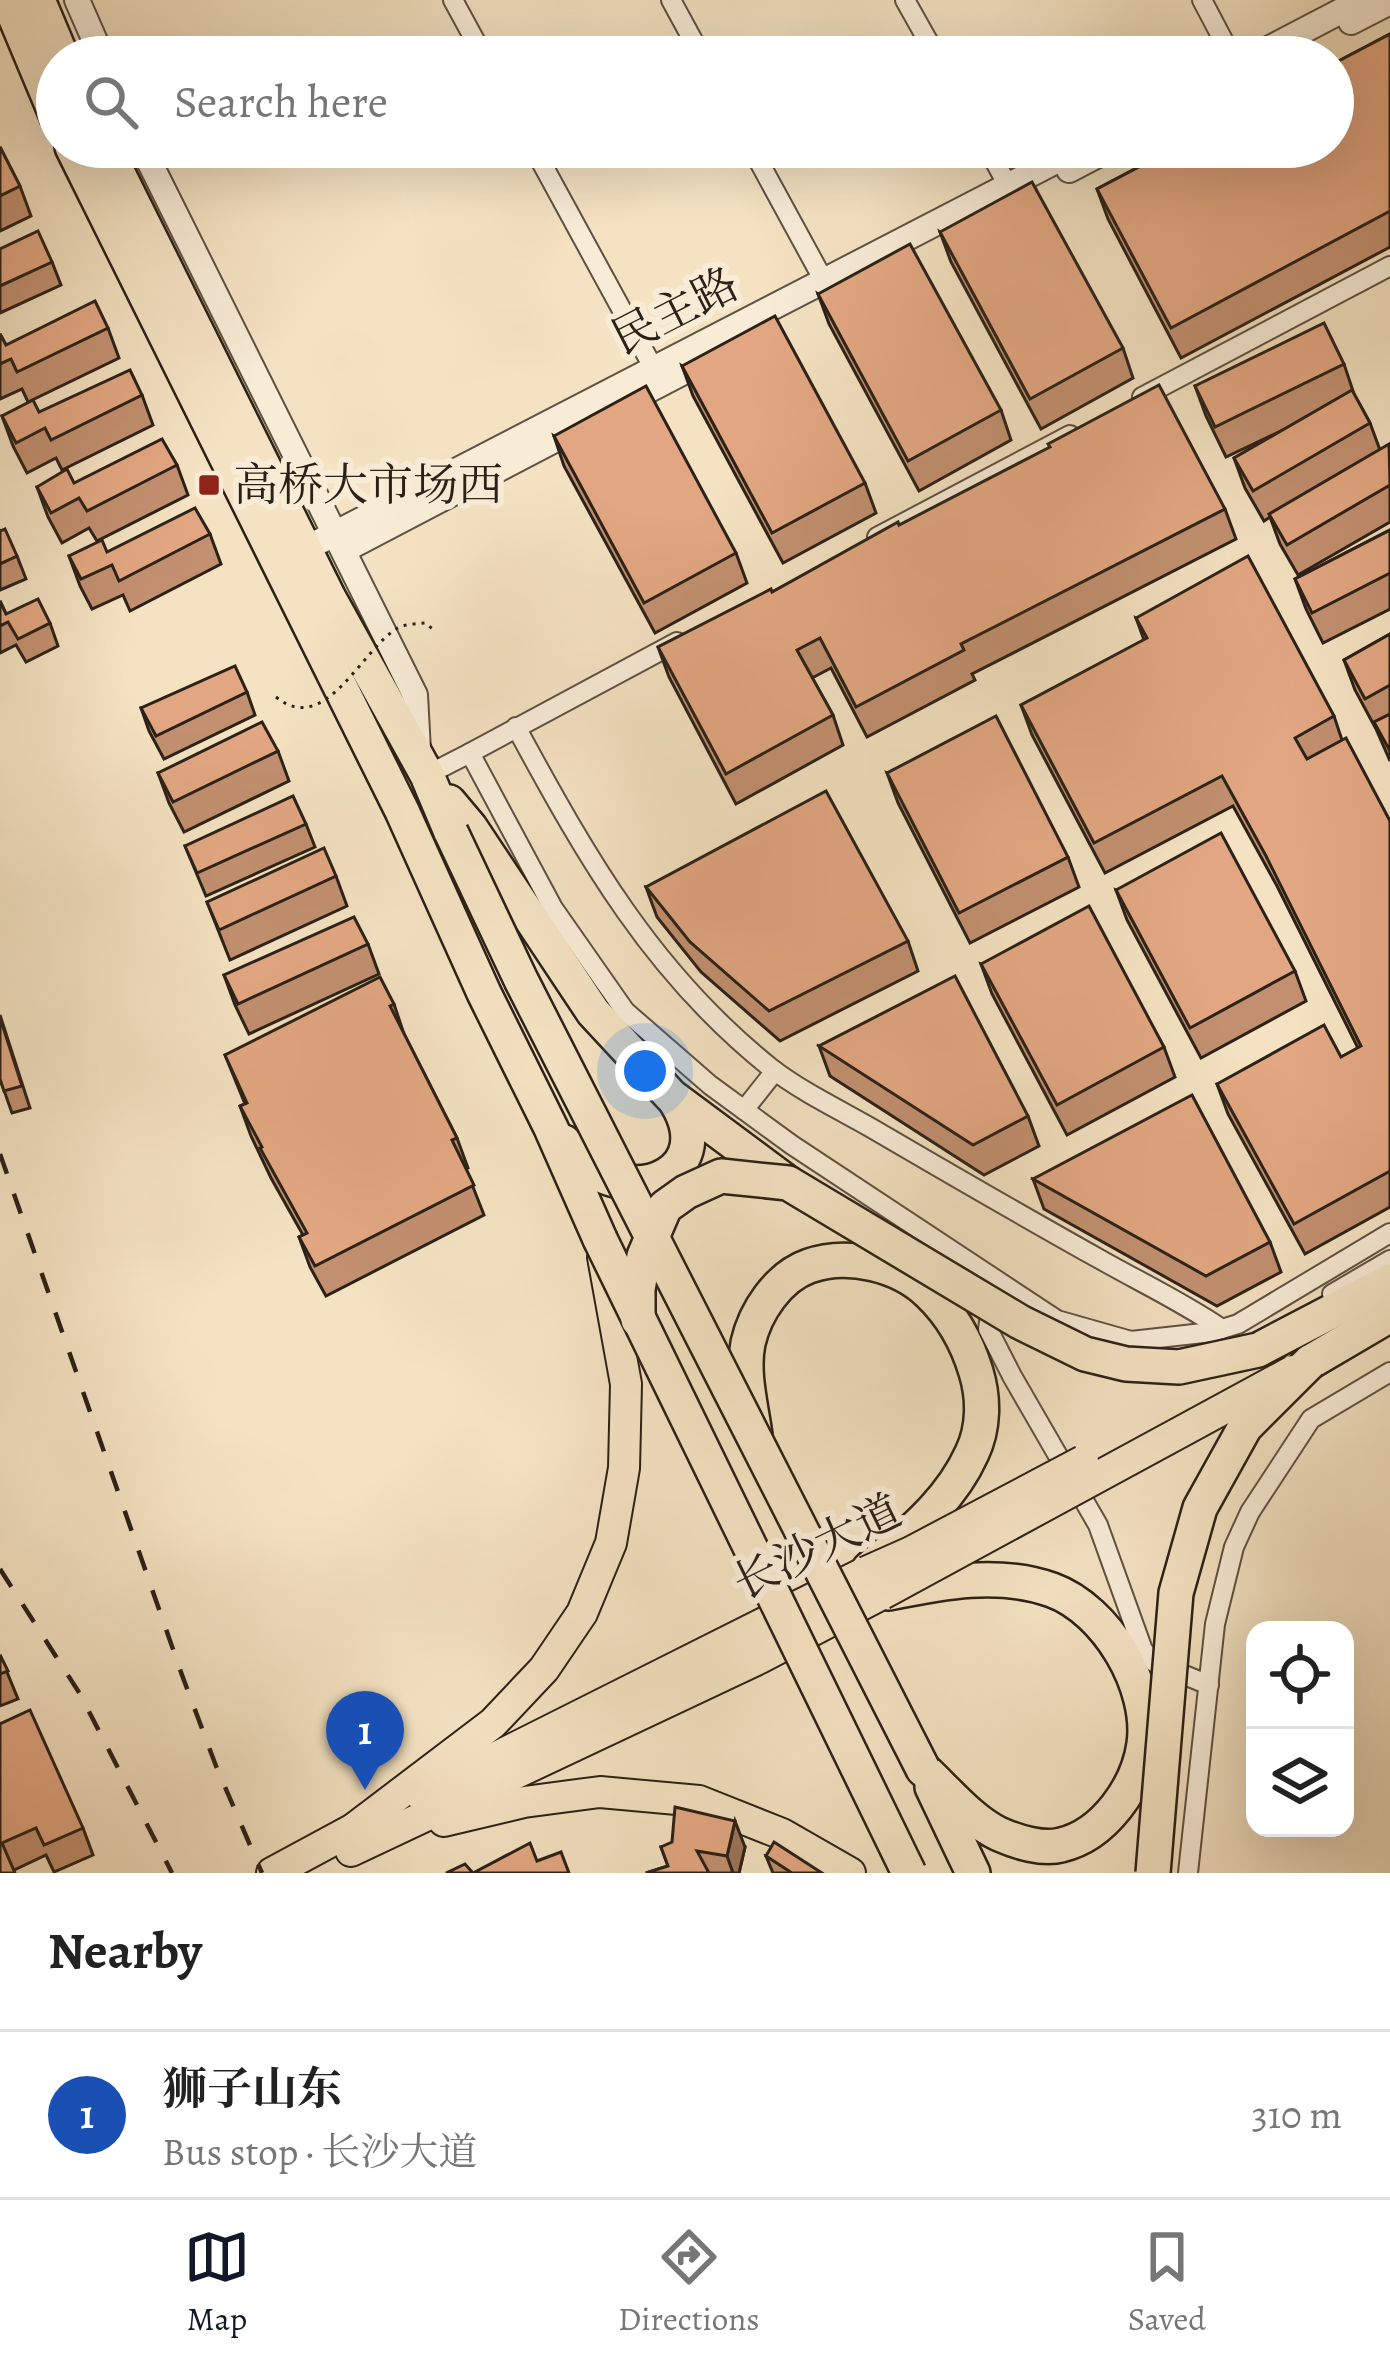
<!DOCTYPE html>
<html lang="en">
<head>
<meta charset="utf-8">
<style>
	body { margin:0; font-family:Alegreya,"Noto Serif SC",serif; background:#f6f6f6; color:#222 }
	.controls { position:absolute; right:36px; bottom:36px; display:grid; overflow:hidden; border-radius:24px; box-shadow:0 12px 48px #0002 }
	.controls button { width:108px; height:108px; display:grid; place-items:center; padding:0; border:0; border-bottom:3px solid #e0e0e0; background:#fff; color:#222; font:60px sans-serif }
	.you { position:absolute; left:645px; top:1071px; width:42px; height:42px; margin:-30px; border:9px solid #fff; border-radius:50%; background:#1a73e8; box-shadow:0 0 0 18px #1a73e833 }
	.badge { display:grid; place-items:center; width:78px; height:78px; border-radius:50%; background:#111827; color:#fff; font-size:39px; font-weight:700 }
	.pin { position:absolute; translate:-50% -99px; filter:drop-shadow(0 3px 6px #0008) }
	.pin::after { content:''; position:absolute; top:63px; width:42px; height:36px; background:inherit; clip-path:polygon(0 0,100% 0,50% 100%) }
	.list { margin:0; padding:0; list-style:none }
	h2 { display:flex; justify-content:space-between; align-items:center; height:156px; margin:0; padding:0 48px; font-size:51px }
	h2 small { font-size:39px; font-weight:400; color:#767676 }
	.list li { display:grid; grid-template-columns:78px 1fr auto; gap:36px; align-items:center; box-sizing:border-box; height:168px; padding:0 48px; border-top:3px solid #e0e0e0 }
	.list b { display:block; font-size:45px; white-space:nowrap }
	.list p { margin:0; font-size:39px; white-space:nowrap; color:#767676 }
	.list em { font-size:39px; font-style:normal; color:#767676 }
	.icon { flex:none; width:66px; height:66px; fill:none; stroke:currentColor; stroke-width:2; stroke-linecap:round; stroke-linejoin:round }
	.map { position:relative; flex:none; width:1390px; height:1873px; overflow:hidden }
	.search { position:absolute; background:#fff; box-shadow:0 12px 48px #0002; left:36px; right:36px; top:36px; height:132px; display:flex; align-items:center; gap:30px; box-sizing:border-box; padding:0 42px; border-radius:66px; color:#767676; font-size:45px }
	.sheet { height:324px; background:#fff }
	nav { display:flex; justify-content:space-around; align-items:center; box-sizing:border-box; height:168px; border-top:3px solid #e0e0e0; background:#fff; font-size:33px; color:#767676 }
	nav a { display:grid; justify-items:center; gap:6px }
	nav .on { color:#111827 }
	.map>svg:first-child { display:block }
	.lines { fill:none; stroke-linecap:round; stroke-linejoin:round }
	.minor-casing { stroke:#5d5142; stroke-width:22 }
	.tertiary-casing { stroke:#5d5142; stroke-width:28 }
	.primary-casing { stroke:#2b2117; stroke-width:34 }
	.trunk-casing { stroke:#2b2117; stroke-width:38 }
	.minor { stroke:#f8ecd7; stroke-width:18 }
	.tertiary { stroke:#f8ecd7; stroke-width:24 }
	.primary { stroke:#f4e2c2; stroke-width:30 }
	.trunk { stroke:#f4e2c2; stroke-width:33 }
	.rail { stroke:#2b2117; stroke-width:4.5; stroke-dasharray:21 21; stroke-linecap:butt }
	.primary-bridge-casing { stroke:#2b2117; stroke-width:34; stroke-linecap:butt }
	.trunk-bridge-casing { stroke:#2b2117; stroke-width:38; stroke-linecap:butt }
	.path-bridge { stroke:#2b2117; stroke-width:3; stroke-dasharray:3 6; stroke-linecap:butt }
	.primary-bridge { stroke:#f4e2c2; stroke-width:30 }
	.trunk-bridge { stroke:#f4e2c2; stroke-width:33 }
	.wall { fill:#c29070; stroke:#2b2117; stroke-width:3 }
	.shaded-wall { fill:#9e755b; stroke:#2b2117; stroke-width:3 }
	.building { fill:#e2a782; stroke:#2b2117; stroke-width:3 }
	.poi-dot { fill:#8f2418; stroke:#f8ecd7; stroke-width:4.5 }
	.labels { text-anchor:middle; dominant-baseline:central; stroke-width:12; stroke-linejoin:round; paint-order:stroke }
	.street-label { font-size:45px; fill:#2b2117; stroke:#f8ecd7 }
	.poi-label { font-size:45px; fill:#2b2117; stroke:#f8ecd7; text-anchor:start }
</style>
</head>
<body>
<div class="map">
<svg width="1390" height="1873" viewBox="0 0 1390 1873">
	<rect width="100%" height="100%" fill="#f4e2c2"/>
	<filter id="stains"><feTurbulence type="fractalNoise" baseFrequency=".00167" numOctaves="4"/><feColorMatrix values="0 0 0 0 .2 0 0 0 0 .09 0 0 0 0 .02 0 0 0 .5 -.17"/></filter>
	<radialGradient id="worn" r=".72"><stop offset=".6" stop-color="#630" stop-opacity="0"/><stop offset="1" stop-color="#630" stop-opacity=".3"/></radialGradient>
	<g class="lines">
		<g class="minor-casing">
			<g id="minor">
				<polyline points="453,0 484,57"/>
				<polyline points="671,0 702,57"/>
				<polyline points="905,0 937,57"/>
				<polyline points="1202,0 1232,57"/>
				<polyline points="533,147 654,369"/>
				<polyline points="751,147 824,281"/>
				<polyline points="987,147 1008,186"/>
				<polyline points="1142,397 1390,266"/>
				<polyline points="877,537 1070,435"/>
				<path d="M516 727C587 858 652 973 771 1068 802 1092 840 1110 873 1129 950 1174 1026 1218 1103 1261 1144 1284 1184 1303 1222 1329"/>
				<polyline points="470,753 677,642"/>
				<polyline points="427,775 470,753 553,908 625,1011 710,1085 792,1145 1057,1320 1131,1341 1212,1332 1238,1324 1390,1233"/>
				<polyline points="744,1110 775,1071"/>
				<polyline points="1332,1294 1390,1260"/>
				<polyline points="992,1301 988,1329 1012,1376 1098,1525 1143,1650 1155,1663 1209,1685"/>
				<polyline points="1188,1873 1215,1624 1234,1547 1250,1512 1311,1419 1390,1372"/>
			</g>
		</g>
		<g class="tertiary-casing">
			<g id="tertiary">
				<polyline points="77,0 102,57"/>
				<polyline points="1351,22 1390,2"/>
				<polyline points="1253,57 1362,0"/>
				<polyline points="142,147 415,695 418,750"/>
				<polyline points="1069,170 1113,147"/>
				<polyline points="622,404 693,367"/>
				<polyline points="305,549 1083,147"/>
				<polyline points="344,550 581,426"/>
			</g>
		</g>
		<g class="primary-casing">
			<g id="primary">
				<polyline points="421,1795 866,1572"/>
				<polyline points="444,1821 524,1802 600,1792 699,1801 782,1834 850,1873"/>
				<polyline points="356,1827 493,1723 544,1669 582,1613 611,1543 624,1468 626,1384 603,1257"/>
				<polyline points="351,1851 760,1658 882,1594"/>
				<polyline points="272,1873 372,1819"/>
			</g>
		</g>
		<g class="trunk-casing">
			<g id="trunk">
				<polyline points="8,0 57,117"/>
				<polyline points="38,0 62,57"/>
				<polyline points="72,147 402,811 484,993 551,1128 600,1239"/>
				<polyline points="105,147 329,598 427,775 451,832"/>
				<polyline points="449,802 470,827 593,1012 671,1096 788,1183"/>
				<path d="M564 1142C570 1149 576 1159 584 1164 637 1208 721 1170 674 1099"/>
				<polyline points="1258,1350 1390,1281"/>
				<polyline points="1310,1362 1390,1315"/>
				<path d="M755 1435C751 1405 742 1373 748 1343 755 1312 778 1277 809 1266 848 1252 900 1265 929 1293 952 1315 967 1342 976 1372 984 1398 984 1428 972 1453 950 1502 909 1534 869 1569"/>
				<path d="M889 1593C942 1582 999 1571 1052 1590 1107 1610 1152 1687 1144 1744 1138 1787 1104 1835 1061 1845 1043 1850 1017 1842 999 1834 971 1821 946 1790 923 1769"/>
				<polyline points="932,1787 973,1873"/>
			</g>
		</g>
		<use href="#minor" class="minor"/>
		<use href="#tertiary" class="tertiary"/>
		<use href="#primary" class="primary"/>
		<use href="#trunk" class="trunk"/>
		<g class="rail">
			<polyline points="0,1154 182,1675 216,1766 262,1873"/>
			<polyline points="0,1569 80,1694 172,1873"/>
		</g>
		<g class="primary-bridge-casing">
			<g id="primary-bridge">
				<polyline points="866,1572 911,1552 1083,1461"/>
				<polyline points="882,1594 1293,1371"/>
			</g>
		</g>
		<g class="trunk-bridge-casing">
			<g id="trunk-bridge">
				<polyline points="451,832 521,980 923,1769"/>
				<polyline points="600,1239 909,1873"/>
				<polyline points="638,1320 638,1289 644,1256 665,1207 686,1192 721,1176 788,1183 1020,1322 1085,1354 1126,1364 1179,1367 1258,1350"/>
				<polyline points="1153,1873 1176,1593 1200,1508 1245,1427 1310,1362"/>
			</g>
		</g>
		<path class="path-bridge" d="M276 697C325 737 361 651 396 629 404 624 415 624 425 623L434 630"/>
		<use href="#primary-bridge" class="primary-bridge"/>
		<use href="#trunk-bridge" class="trunk-bridge"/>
	</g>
	<g class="wall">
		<polygon points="1390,34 1390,247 1181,358 1108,219 1097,189"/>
		<polygon points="0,147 20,186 31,216 0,231"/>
		<polygon points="940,232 1123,348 1133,378 1041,429 951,262"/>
		<polygon points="0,249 52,262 61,285 0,313"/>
		<polygon points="818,294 1001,410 1011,440 919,491 829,324"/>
		<polygon points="108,328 119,358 28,402 22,389 0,399 0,334 6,345"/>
		<polygon points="1344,364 1354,394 1370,423 1380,450 1390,446 1390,522 1298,575 1280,544 1270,517 1264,521 1245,488 1234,458 1285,429 1226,457 1206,416 1195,386"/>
		<polygon points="682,366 865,483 876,513 783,563 693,396"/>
		<polygon points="142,395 153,425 62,470 56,458 27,473 13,446 2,416 39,412"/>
		<polygon points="554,436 736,553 747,583 655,633 564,466"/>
		<polygon points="177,465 188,495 97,541 89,528 62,543 48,517 37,487 74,483"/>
		<polygon points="1225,509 1236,539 972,674 975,680 867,737 831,668 812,678 833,715 843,745 736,804 669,677 658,647 772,592 899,525"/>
		<polygon points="1390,530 1390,609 1323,643 1306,609 1295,579"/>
		<polygon points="0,531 17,556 26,579 0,590"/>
		<polygon points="210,534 221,564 130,611 123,595 92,609 80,586 69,556 107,552"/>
		<polygon points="0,601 6,614 50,623 58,646 26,662 16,645 0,653"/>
		<polygon points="1136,618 1334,716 1342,740 1390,821 1390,1207 1305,1254 1228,1114 1217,1084 1341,1057 1358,1048 1277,886 1233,806 1105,873 1032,735 1021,705 1144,640"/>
		<polygon points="1390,634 1390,761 1376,729 1355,690 1344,660"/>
		<polygon points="247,692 255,715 164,759 149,731 141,708"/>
		<polygon points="278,751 289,781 184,832 169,803 158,773"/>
		<polygon points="887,773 1068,857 1079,887 970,943 898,803"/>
		<polygon points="306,824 315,847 206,896 185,846"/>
		<polygon points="336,876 347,906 230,960 207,902"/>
		<polygon points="646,887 908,941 918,971 780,1041 701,972 657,917"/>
		<polygon points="1116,890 1295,971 1306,1001 1201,1058 1127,920"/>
		<polygon points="368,944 379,974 249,1034 235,1005 224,975"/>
		<polygon points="981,964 1164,1047 1175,1077 1067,1135 992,994"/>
		<polygon points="394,1004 404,1034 457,1138 468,1168 466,1169 484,1215 326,1296 310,1267 299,1237 303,1235 271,1178 251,1136 240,1106 245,1104 225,1055"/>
		<polygon points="0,1015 30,1108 12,1113 0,1079"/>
		<polygon points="819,1046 1028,1116 1039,1146 984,1175 830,1076"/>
		<polygon points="1033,1179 1270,1242 1281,1272 1217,1306 1044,1209"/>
		<polygon points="0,1655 18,1699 0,1706"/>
		<polygon points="0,1724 83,1828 93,1855 54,1872 46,1855 14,1870 0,1873"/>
		<polygon points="661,1847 745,1847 739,1873 646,1873 668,1866"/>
		<polygon points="766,1856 822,1873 773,1873"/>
	</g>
	<polygon class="shaded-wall" points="735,1821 745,1847 739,1873 733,1873 727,1856"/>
	<g class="building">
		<polygon points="1390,34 1390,211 1171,328 1097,189 1177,147 1333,147 1333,64"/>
		<polygon points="0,147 20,186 0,196"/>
		<polygon points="1032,182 1123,348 1030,399 940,232"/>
		<polygon points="38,231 52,262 0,286 0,249"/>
		<polygon points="910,244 1001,410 908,461 818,294"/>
		<polygon points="95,301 108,328 17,372 11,359 0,364 0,334 6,345"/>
		<polygon points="775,316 865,483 772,533 682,366"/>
		<polygon points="1324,323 1344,364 1215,427 1195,386"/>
		<polygon points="130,370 142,395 51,440 45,428 16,443 2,416 33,400 39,412"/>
		<polygon points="1159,385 1225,509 961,644 964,650 856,707 820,638 797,650 833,715 726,774 658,647 771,589 772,592 898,522 899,525 1050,447 1048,444"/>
		<polygon points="646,386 736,553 644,603 554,436"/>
		<polygon points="1352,390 1370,423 1253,491 1234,458"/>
		<polygon points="162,439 177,465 87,511 79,498 51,513 37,487 67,469 74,483"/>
		<polygon points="1389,444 1390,485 1287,545 1269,514"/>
		<polygon points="195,508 210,534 119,581 112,565 81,579 69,556 102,540 107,552"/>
		<polygon points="5,529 17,556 0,564 0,531"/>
		<polygon points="1390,530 1390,573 1312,613 1295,579"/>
		<polygon points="1248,556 1334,716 1295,738 1307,759 1346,738 1390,821 1390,1171 1294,1224 1217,1084 1324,1025 1341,1057 1361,1046 1266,856 1222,776 1094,843 1021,705 1147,638 1136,618"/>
		<polygon points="38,599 50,623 18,639 8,622 0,626 0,601 6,614"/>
		<polygon points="1390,634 1390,685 1365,699 1344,660"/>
		<polygon points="235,666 247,692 156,736 141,708"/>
		<polygon points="1390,714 1390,751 1374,722"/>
		<polygon points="996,716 1068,857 959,913 887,773"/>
		<polygon points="262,722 278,751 173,802 158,773"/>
		<polygon points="826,791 908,941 769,1011 690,942 646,887"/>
		<polygon points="293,796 306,824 197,873 185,846"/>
		<polygon points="1221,833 1295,971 1190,1028 1116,890"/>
		<polygon points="324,848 336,876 219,930 207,902"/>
		<polygon points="1089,906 1164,1047 1057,1105 981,964"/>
		<polygon points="354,917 368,944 238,1004 224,975"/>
		<polygon points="955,976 1028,1116 973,1145 819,1046"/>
		<polygon points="380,977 394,1004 390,1006 457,1138 452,1140 474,1185 315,1266 299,1237 307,1233 260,1148 262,1147 240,1106 247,1103 225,1055"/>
		<polygon points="0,1018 22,1086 4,1091 0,1079"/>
		<polygon points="1192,1095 1270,1242 1206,1276 1033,1179"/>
		<polygon points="0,1655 8,1671 0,1674"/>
		<polygon points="30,1710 83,1828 44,1845 36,1828 2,1843 15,1873 0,1873 0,1724"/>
		<polygon points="675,1807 735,1821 727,1856 697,1851 709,1873 646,1873 668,1866 661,1847 672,1842"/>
		<polygon points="774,1842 822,1873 792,1873 766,1856"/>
		<polygon points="530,1843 537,1861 561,1852 569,1873 446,1873 465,1864 473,1873"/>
	</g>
	<rect class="poi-dot" x="197" y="473" width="24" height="24" rx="6"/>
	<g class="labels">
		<g class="street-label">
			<text transform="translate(675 311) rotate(-27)">民主路</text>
			<text transform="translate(817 1547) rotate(-26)">长沙大道</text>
		</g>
		<g class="poi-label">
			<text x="233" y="485">高桥大市场西</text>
		</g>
	</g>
	<rect width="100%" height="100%" filter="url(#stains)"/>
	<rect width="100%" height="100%" fill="url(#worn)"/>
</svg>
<div class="controls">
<button><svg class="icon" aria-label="locate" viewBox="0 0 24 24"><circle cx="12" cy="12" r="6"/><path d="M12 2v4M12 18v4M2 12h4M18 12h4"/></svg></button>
<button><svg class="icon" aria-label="layers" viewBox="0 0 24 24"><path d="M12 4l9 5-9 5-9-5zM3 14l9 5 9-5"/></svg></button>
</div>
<div class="you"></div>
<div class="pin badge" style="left:365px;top:1790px;background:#1a4fb4">1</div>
<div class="search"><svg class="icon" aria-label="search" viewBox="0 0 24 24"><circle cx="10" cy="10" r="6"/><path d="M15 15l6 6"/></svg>Search here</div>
</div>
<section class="sheet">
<h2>Nearby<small></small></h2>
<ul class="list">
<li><span class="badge" style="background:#1a4fb4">1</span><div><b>狮子山东</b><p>Bus stop · 长沙大道</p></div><em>310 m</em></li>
</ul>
</section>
<nav>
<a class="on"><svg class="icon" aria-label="map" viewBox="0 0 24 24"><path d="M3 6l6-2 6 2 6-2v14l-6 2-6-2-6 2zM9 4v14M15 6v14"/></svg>Map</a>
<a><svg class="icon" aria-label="directions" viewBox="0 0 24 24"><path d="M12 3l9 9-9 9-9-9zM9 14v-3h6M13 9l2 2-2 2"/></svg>Directions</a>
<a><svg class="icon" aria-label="saved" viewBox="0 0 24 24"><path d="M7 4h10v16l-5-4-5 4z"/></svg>Saved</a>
</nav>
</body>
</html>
